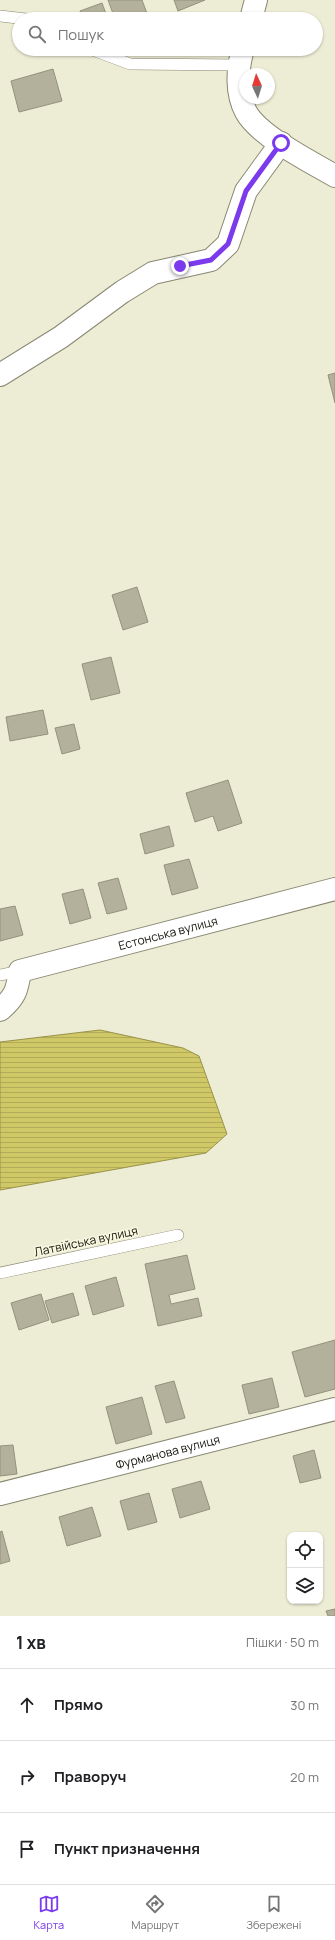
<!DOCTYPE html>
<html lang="uk">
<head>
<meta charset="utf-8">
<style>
	body { margin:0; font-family:Manrope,sans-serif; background:#f2f2f2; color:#202124 }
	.controls { position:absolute; right:12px; bottom:12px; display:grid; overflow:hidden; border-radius:8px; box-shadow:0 1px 3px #0004 }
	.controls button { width:36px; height:36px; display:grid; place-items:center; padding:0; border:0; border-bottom:1px solid #e0e0e0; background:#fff; color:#202124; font:20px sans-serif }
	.compass { position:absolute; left:239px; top:68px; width:36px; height:36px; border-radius:50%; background:#fff; box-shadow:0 1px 3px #0004; rotate:356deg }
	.stop { position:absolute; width:12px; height:12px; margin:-9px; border:3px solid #7c3aed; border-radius:50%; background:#fff }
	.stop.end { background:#7c3aed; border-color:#fff; box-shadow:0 1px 4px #0008 }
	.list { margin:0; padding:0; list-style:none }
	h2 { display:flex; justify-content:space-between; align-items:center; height:52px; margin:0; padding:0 16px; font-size:17px }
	h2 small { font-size:13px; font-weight:400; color:#757577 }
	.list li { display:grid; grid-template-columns:26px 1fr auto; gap:12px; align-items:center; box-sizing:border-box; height:72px; padding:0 16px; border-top:1px solid #e0e0e0 }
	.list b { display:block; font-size:15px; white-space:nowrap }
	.list em { font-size:13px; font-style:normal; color:#757577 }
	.icon { flex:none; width:22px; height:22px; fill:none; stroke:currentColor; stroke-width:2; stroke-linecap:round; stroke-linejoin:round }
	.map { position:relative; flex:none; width:335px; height:1616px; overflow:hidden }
	.search { position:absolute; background:#fff; box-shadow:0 1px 3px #0004; left:12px; right:12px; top:12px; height:44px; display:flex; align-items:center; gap:10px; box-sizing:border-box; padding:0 14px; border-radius:22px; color:#757577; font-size:15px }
	.sheet { height:268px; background:#fff }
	nav { display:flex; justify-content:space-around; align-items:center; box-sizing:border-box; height:56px; border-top:1px solid #e0e0e0; background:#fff; font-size:11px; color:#757577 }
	nav a { display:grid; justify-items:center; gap:2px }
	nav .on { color:#7c3aed }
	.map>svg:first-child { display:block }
	.water { fill:url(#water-rules); stroke:#98924b }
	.building { fill:#b3b19b; stroke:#93927c }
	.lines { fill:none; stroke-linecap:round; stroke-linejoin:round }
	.service-casing { stroke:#888772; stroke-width:12 }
	.minor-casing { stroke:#888772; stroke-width:24 }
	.service { stroke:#fff; stroke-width:11 }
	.minor { stroke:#fff; stroke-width:22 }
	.route { stroke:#7c3aed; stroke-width:5 }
	.labels { text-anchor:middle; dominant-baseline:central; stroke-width:3; stroke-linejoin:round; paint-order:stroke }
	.street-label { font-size:12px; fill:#15140c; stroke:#faf9e1 }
</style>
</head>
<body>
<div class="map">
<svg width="335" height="1616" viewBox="0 0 335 1616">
	<defs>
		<pattern id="water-rules" width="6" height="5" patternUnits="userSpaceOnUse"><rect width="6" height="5" fill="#d0c866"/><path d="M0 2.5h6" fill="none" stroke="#b2ab57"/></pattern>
	</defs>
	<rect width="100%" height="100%" fill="#edecd4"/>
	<polygon class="water" points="100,1030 183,1048 199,1056 227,1134 206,1153 0,1190 0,1042"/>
	<g class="building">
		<polygon points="108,0 142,0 149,19 115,19"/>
		<polygon points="174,0 205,0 178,11"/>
		<polygon points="102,3 108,19 83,19 80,11"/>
		<polygon points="53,69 62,101 19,112 11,81"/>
		<polygon points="335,373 335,403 328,375"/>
		<polygon points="137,587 148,622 123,630 112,595"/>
		<polygon points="111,657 120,693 91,700 82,664"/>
		<polygon points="43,710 48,734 10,741 6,717"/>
		<polygon points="74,724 80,749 62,754 55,728"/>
		<polygon points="228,780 242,823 218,831 213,816 195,822 186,793"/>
		<polygon points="169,826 174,846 145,854 140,834"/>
		<polygon points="189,859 198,888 172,895 164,865"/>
		<polygon points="118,878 127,909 107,914 98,883"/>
		<polygon points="83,889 91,918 70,924 62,894"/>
		<polygon points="15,906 23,935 0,941 0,909"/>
		<polygon points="187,1255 195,1289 169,1295 171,1304 198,1298 202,1316 158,1326 145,1264"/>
		<polygon points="116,1277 124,1306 93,1315 85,1286"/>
		<polygon points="73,1293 79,1315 52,1323 45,1301"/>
		<polygon points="41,1294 49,1320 19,1330 11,1303"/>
		<polygon points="335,1340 335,1389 305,1397 292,1352"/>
		<polygon points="272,1378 279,1407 249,1414 242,1385"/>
		<polygon points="174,1381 185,1418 166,1423 155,1386"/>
		<polygon points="142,1397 152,1434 116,1444 106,1407"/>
		<polygon points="13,1445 17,1474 0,1476 0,1446"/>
		<polygon points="314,1450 321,1478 300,1483 293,1456"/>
		<polygon points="201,1481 210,1509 180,1518 172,1489"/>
		<polygon points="149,1493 157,1522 128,1530 120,1501"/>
		<polygon points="92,1507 101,1536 67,1546 59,1517"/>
		<polygon points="2,1531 10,1561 0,1564 0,1532"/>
		<polygon points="335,1609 335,1616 328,1616 326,1611"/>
	</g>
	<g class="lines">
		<g class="service-casing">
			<g id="service">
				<polyline points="0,16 26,19"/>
				<polyline points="90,49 130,64 238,65"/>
				<polyline points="0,975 20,971"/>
				<polyline points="0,1273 178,1235"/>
			</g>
		</g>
		<g class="minor-casing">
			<g id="minor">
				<polyline points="251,19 256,0"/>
				<path d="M243 49C237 69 236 93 246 112 259 136 311 162 335 176"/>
				<polyline points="0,375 61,337 122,292 153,273 211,260 228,244 246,191 281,143"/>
				<path id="s1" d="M0 1010C15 997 17 991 20 971L335 889"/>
				<path id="s2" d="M0 1494 335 1409"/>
			</g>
		</g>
		<use href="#service" class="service"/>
		<use href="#minor" class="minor"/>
	</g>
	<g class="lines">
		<polyline class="route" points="180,266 211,260 228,244 246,191 281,143"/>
	</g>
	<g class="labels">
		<g class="street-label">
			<text stroke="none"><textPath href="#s1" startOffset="198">Естонська вулиця</textPath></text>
			<text transform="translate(86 1241) rotate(-12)">Латвiйська вулиця</text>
			<text stroke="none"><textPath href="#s2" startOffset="173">Фурманова вулиця</textPath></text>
		</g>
	</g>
</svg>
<div class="controls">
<button><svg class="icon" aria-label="locate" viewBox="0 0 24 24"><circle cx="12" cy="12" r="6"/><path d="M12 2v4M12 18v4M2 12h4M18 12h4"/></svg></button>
<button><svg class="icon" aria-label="layers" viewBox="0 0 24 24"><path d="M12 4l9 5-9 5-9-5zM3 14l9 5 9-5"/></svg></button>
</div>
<svg class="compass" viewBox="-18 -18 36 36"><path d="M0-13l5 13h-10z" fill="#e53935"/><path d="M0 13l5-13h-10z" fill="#757577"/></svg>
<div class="stop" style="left:281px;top:143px"></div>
<div class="stop end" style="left:180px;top:266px"></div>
<div class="search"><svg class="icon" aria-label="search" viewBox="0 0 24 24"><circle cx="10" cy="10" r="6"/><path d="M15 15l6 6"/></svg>Пошук</div>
</div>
<section class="sheet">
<h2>1 хв<small>Пішки · 50 m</small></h2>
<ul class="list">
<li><svg class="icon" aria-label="ahead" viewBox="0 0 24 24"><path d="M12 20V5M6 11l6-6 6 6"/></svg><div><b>Прямо</b></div><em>30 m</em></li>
<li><svg class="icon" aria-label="right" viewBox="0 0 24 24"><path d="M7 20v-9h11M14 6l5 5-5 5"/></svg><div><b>Праворуч</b></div><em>20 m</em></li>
<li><svg class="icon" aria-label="arrive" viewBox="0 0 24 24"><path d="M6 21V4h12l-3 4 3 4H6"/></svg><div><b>Пункт призначення</b></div></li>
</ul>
</section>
<nav>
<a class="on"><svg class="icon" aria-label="map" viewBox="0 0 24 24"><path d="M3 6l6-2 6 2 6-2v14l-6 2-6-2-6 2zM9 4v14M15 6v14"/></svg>Карта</a>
<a><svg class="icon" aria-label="directions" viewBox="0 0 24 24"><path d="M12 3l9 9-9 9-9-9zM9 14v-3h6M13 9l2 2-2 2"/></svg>Маршрут</a>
<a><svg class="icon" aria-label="saved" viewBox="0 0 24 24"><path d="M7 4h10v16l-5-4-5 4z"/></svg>Збережені</a>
</nav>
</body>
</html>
